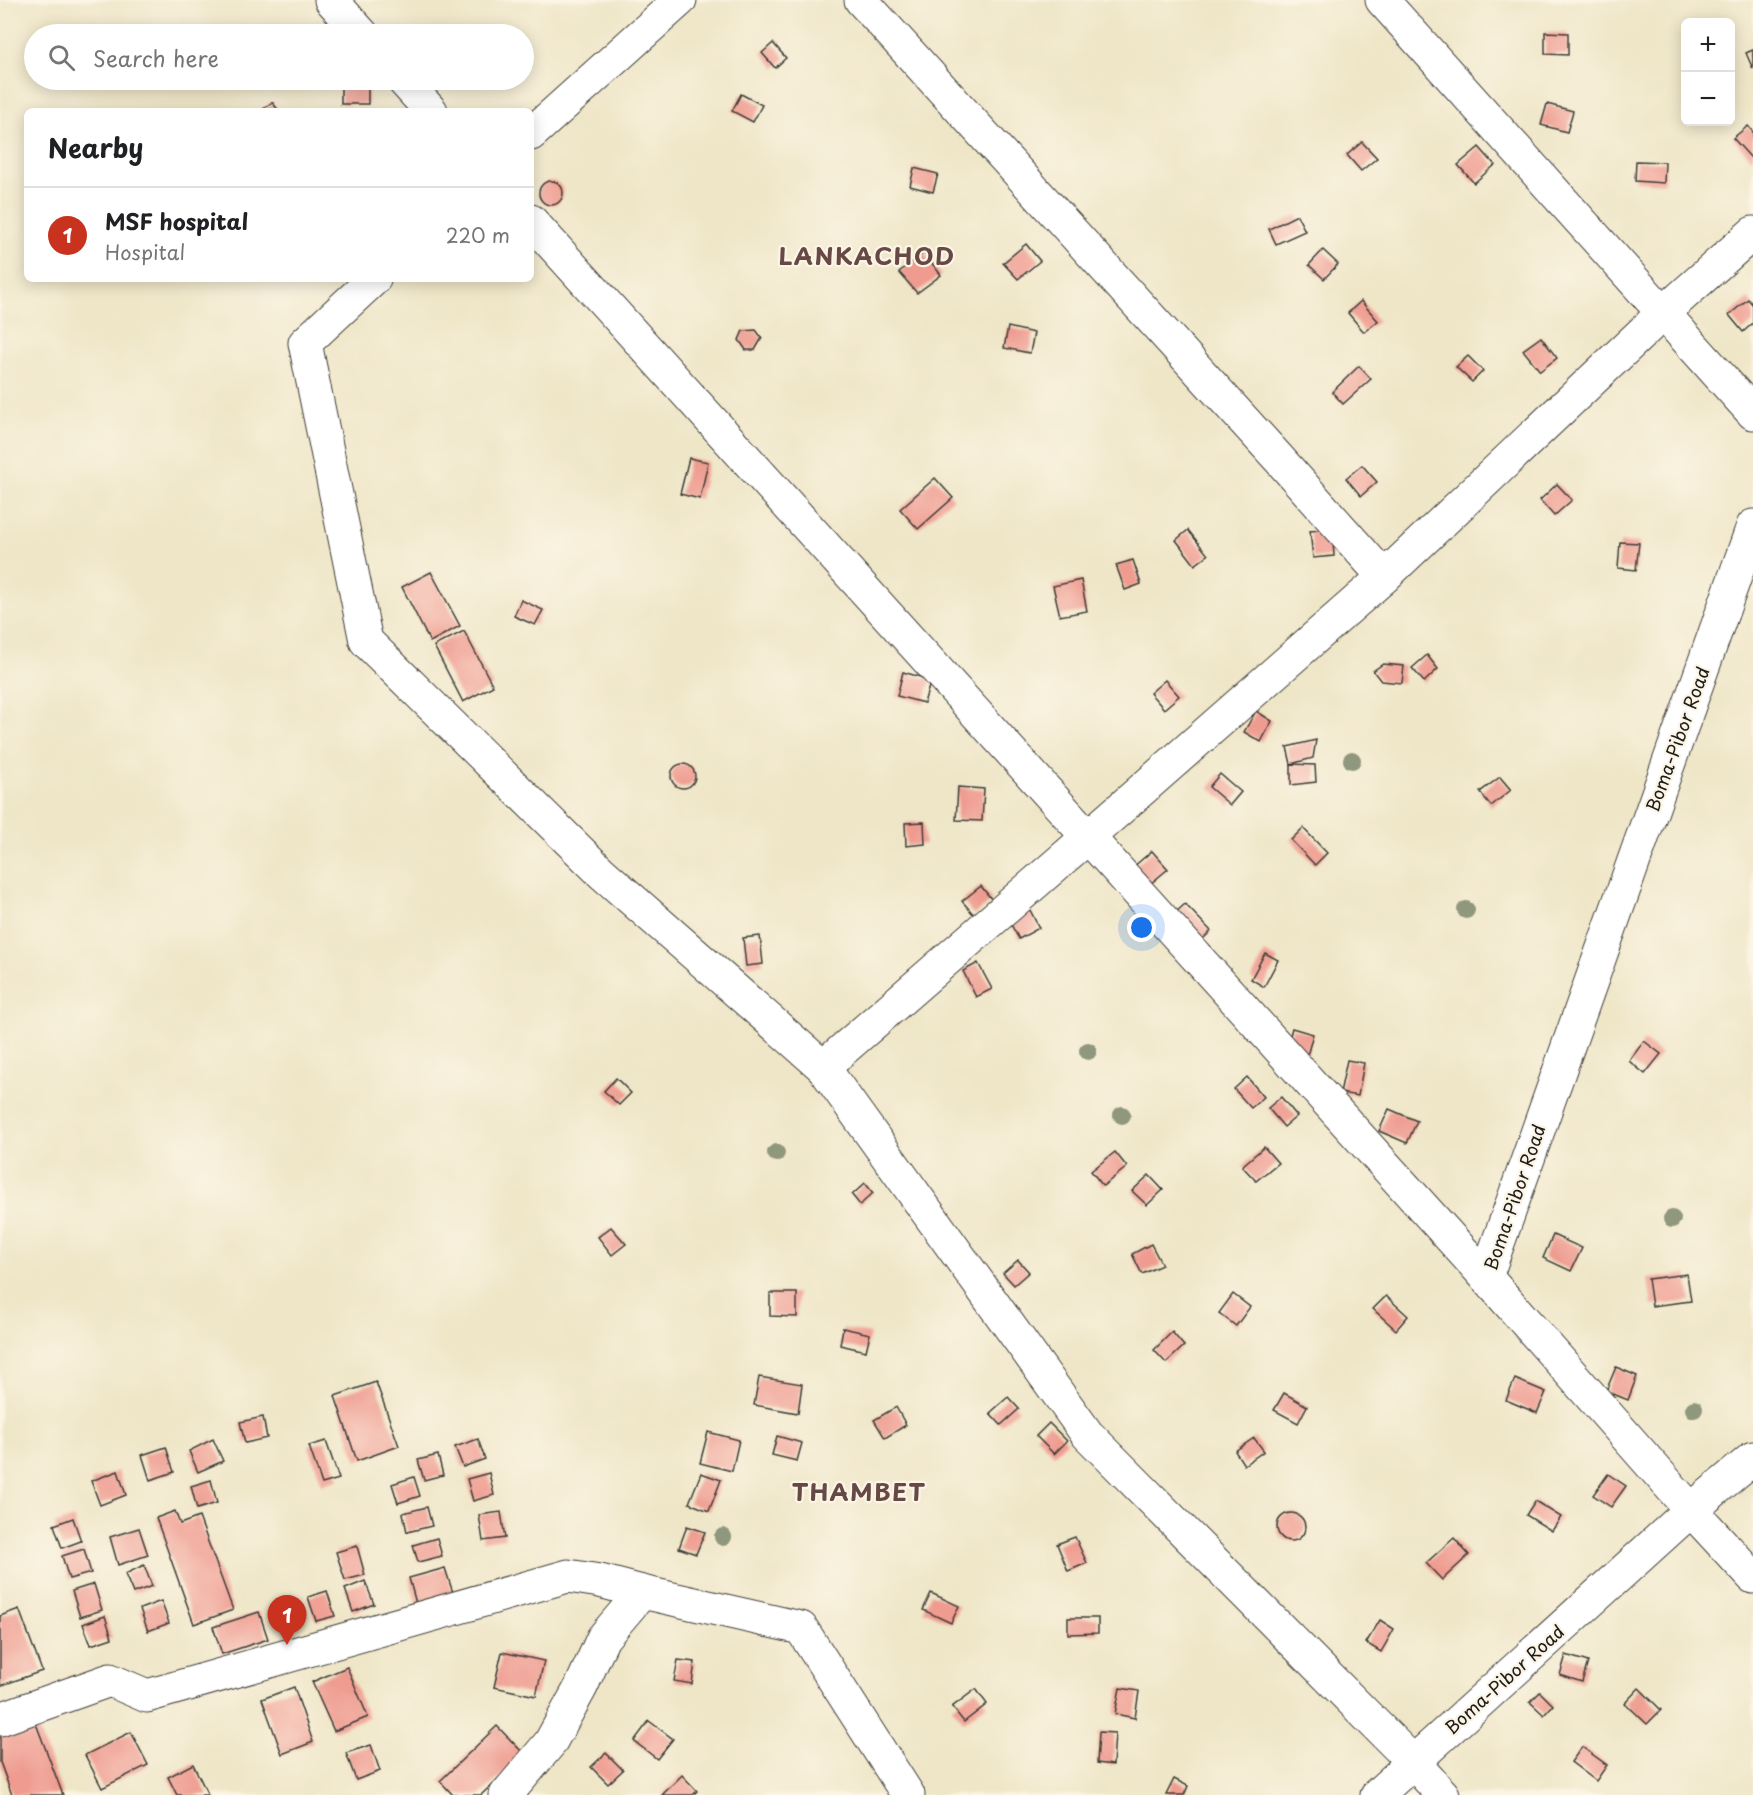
<!DOCTYPE html>
<html lang="en">
<head>
<meta charset="utf-8">
<style>
	body { margin:0; font-family:"Playpen Sans",sans-serif; background:#f2f2f2; color:#202124 }
	.controls { position:absolute; right:18px; top:18px; display:grid; overflow:hidden; border-radius:9px; box-shadow:0 3px 15px #0003 }
	.controls button { width:54px; height:54px; display:grid; place-items:center; padding:0; border:0; border-bottom:2px solid #e0e0e0; background:#fff; color:#202124; font:30px sans-serif }
	.you { position:absolute; left:1142px; top:928px; width:21px; height:21px; margin:-15px; border:4px solid #fff; border-radius:50%; background:#1a73e8; box-shadow:0 0 0 9px #1a73e833 }
	.badge { display:grid; place-items:center; width:39px; height:39px; border-radius:50%; background:#c8321e; color:#fff; font-size:20px; font-weight:700 }
	.pin { position:absolute; translate:-50% -50px; filter:drop-shadow(0 2px 3px #0008) }
	.pin::after { content:''; position:absolute; top:32px; width:21px; height:18px; background:inherit; clip-path:polygon(0 0,100% 0,50% 100%) }
	.list { margin:0; padding:0; list-style:none }
	h2 { display:flex; justify-content:space-between; align-items:center; height:78px; margin:0; padding:0 24px; font-size:26px }
	h2 small { font-size:20px; font-weight:400; color:#757577 }
	.list li { display:grid; grid-template-columns:39px 1fr auto; gap:18px; align-items:center; box-sizing:border-box; height:96px; padding:0 24px; border-top:2px solid #e0e0e0 }
	.list b { display:block; font-size:22px; white-space:nowrap }
	.list p { margin:0; font-size:20px; white-space:nowrap; color:#757577 }
	.list em { font-size:20px; font-style:normal; color:#757577 }
	.icon { flex:none; width:33px; height:33px; fill:none; stroke:currentColor; stroke-width:2; stroke-linecap:round; stroke-linejoin:round }
	.map { position:relative; flex:none; width:1753px; height:1795px; overflow:hidden }
	.search { position:absolute; background:#fff; box-shadow:0 3px 15px #0003; left:24px; top:24px; width:510px; height:66px; display:flex; align-items:center; gap:15px; box-sizing:border-box; padding:0 21px; border-radius:33px; color:#757577; font-size:22px }
	.panel { position:absolute; background:#fff; box-shadow:0 3px 15px #0003; left:24px; top:108px; width:510px; height:174px; border-radius:9px }
	.map>svg:first-child { display:block }
	.building { fill:#ef9b90 }
	.lines { fill:none; stroke-linecap:round; stroke-linejoin:round }
	.minor-casing { stroke:#3c3a36; stroke-width:35 }
	.minor { stroke:#fff; stroke-width:33 }
	.tree { fill:#8f987d }
	.labels { text-anchor:middle; dominant-baseline:central; stroke-width:4.5; stroke-linejoin:round; paint-order:stroke }
	.street-label { font-size:18px; fill:#1c1c1c; stroke:#fcf5e5 }
	.district-label { font-size:24px; font-weight:bold; letter-spacing:1.5px; fill:#664845; stroke:#fcf5e5 }
</style>
</head>
<body>
<div class="map">
<svg width="1753" height="1795" viewBox="0 0 1753 1795">
	<rect width="100%" height="100%" fill="#fcf5e5"/>
	<filter id="ink" filterUnits="userSpaceOnUse"><feTurbulence type="fractalNoise" baseFrequency=".0167" numOctaves="2"/><feDisplacementMap in="SourceGraphic" scale="12" xChannelSelector="R" yChannelSelector="G"/><feConvolveMatrix kernelMatrix="1 2 1 2 8 2 1 2 1" color-interpolation-filters="sRGB"/></filter>
	<filter id="wash" filterUnits="userSpaceOnUse"><feTurbulence type="fractalNoise" baseFrequency=".008" numOctaves="4" result="noise"/><feDisplacementMap in="SourceGraphic" scale="24" xChannelSelector="R" yChannelSelector="G"/><feGaussianBlur stdDeviation="1.35" result="paint"/><feColorMatrix in="noise" values="0 0 0 0 0 0 0 0 0 0 0 0 0 0 0 0 0 1.4 0 .05"/><feComposite in="paint" operator="in"/></filter>
	<g filter="url(#wash)">
		<rect width="100%" height="100%" fill="#efe6c8"/>
		<g id="blocks">
			<g class="building">
				<polygon points="1545,32 1568,33 1568,55 1545,54"/>
				<polygon points="773,43 786,58 775,68 762,53"/>
				<polygon points="1753,50 1753,69 1746,53"/>
				<rect x="341" y="86" width="27" height="18"/>
				<polygon points="741,94 762,105 753,122 732,111"/>
				<polygon points="272,102 279,111 261,111"/>
				<polygon points="1547,104 1573,111 1567,132 1541,125"/>
				<polygon points="1748,126 1753,132 1753,156 1751,158 1733,138"/>
				<polygon points="1362,142 1377,158 1361,171 1347,155"/>
				<polygon points="1479,147 1495,165 1474,183 1458,165"/>
				<polygon points="1636,161 1665,162 1664,183 1635,181"/>
				<polygon points="914,168 938,174 933,192 910,186"/>
				<circle cx="551" cy="193" r="12"/>
				<polygon points="1297,215 1305,231 1276,244 1269,229"/>
				<polygon points="1026,244 1040,261 1018,279 1003,263"/>
				<polygon points="1323,250 1338,264 1324,279 1309,265"/>
				<polygon points="924,253 941,275 917,293 899,272"/>
				<polygon points="1748,299 1753,305 1753,323 1743,332 1729,315"/>
				<polygon points="1361,301 1378,321 1364,332 1348,313"/>
				<polygon points="1008,327 1034,333 1030,353 1004,348"/>
				<polygon points="756,330 762,338 755,350 746,350 739,340 743,331"/>
				<polygon points="1541,337 1557,358 1540,371 1523,350"/>
				<polygon points="1468,356 1483,371 1472,382 1456,367"/>
				<polygon points="1359,366 1371,379 1343,404 1332,392"/>
				<polygon points="689,458 708,462 700,499 680,494"/>
				<polygon points="1362,465 1377,482 1361,496 1346,478"/>
				<polygon points="935,478 953,498 918,529 900,509"/>
				<polygon points="1557,484 1572,500 1554,516 1540,500"/>
				<polygon points="1332,529 1334,556 1313,558 1310,531"/>
				<polygon points="1188,530 1208,555 1195,565 1176,540"/>
				<polygon points="1620,542 1639,543 1636,570 1618,568"/>
				<polygon points="1133,560 1141,584 1125,590 1116,565"/>
				<polygon points="431,572 460,626 430,642 402,587"/>
				<polygon points="1081,580 1087,611 1060,616 1053,586"/>
				<polygon points="521,600 543,610 535,625 514,616"/>
				<polygon points="464,631 493,686 463,702 434,646"/>
				<polygon points="1427,655 1438,669 1424,682 1412,668"/>
				<polygon points="1383,664 1404,666 1402,683 1381,681 1373,671"/>
				<polygon points="903,672 931,680 924,703 897,696"/>
				<polygon points="1165,680 1179,696 1164,709 1150,693"/>
				<polygon points="1256,711 1272,721 1261,742 1244,732"/>
				<polygon points="1316,740 1313,758 1291,764 1287,747"/>
				<circle cx="683" cy="776" r="12"/>
				<polygon points="1291,764 1315,765 1316,782 1291,785"/>
				<polygon points="1220,774 1241,792 1230,805 1209,787"/>
				<polygon points="1500,777 1511,790 1491,806 1480,792"/>
				<polygon points="958,787 984,789 982,821 956,820"/>
				<polygon points="924,822 925,844 906,846 905,823"/>
				<polygon points="1303,828 1327,853 1315,865 1291,840"/>
				<polygon points="1152,851 1168,869 1149,885 1133,867"/>
				<polygon points="981,886 992,900 974,915 962,901"/>
				<polygon points="1185,904 1211,931 1192,950 1165,922"/>
				<polygon points="1029,908 1039,928 1019,939 1008,919"/>
				<polygon points="760,936 763,964 746,966 743,938"/>
				<polygon points="1265,953 1278,960 1264,987 1251,979"/>
				<polygon points="978,963 992,989 976,997 963,971"/>
				<polygon points="1292,1028 1313,1034 1307,1056 1286,1050"/>
				<polygon points="1644,1041 1661,1054 1645,1074 1629,1061"/>
				<polygon points="1347,1060 1364,1063 1358,1096 1340,1093"/>
				<polygon points="1247,1077 1264,1097 1251,1108 1234,1089"/>
				<polygon points="616,1078 631,1093 619,1105 604,1091"/>
				<polygon points="1281,1097 1297,1116 1284,1127 1268,1108"/>
				<polygon points="1389,1109 1417,1121 1407,1143 1379,1131"/>
				<polygon points="1264,1147 1278,1163 1256,1181 1242,1166"/>
				<polygon points="1115,1152 1127,1167 1103,1186 1091,1171"/>
				<polygon points="1149,1175 1163,1190 1147,1205 1132,1191"/>
				<polygon points="865,1183 873,1193 860,1205 852,1195"/>
				<polygon points="611,1227 626,1244 612,1255 598,1237"/>
				<polygon points="1553,1235 1582,1248 1571,1271 1543,1258"/>
				<polygon points="1151,1244 1162,1265 1142,1274 1132,1254"/>
				<polygon points="1018,1260 1029,1272 1014,1285 1003,1273"/>
				<polygon points="1687,1274 1691,1301 1652,1306 1648,1279"/>
				<polygon points="770,1293 797,1293 797,1317 770,1316"/>
				<polygon points="1233,1294 1250,1307 1236,1326 1219,1313"/>
				<polygon points="1386,1296 1408,1316 1396,1330 1373,1309"/>
				<polygon points="843,1328 870,1334 866,1351 840,1345"/>
				<polygon points="1172,1332 1184,1346 1166,1363 1154,1350"/>
				<polygon points="1616,1367 1637,1376 1628,1400 1606,1391"/>
				<polygon points="759,1377 802,1384 798,1413 754,1405"/>
				<polygon points="1515,1379 1546,1392 1537,1413 1506,1400"/>
				<polygon points="376,1382 399,1446 357,1461 335,1396"/>
				<polygon points="1284,1393 1307,1406 1298,1423 1274,1410"/>
				<polygon points="1008,1397 1019,1409 1001,1425 990,1413"/>
				<polygon points="896,1407 906,1425 885,1438 874,1420"/>
				<polygon points="263,1417 267,1438 245,1443 240,1422"/>
				<polygon points="1049,1423 1067,1441 1054,1454 1036,1436"/>
				<polygon points="708,1432 739,1440 732,1471 700,1463"/>
				<polygon points="777,1436 802,1443 797,1461 772,1455"/>
				<polygon points="1254,1438 1264,1451 1244,1465 1235,1451"/>
				<polygon points="213,1439 223,1461 198,1472 189,1451"/>
				<polygon points="478,1439 485,1459 463,1467 455,1447"/>
				<polygon points="326,1441 339,1479 322,1484 309,1446"/>
				<polygon points="166,1447 174,1472 150,1480 142,1455"/>
				<polygon points="438,1455 443,1475 424,1480 418,1460"/>
				<polygon points="118,1471 126,1495 100,1505 91,1481"/>
				<polygon points="489,1473 494,1495 473,1501 467,1479"/>
				<polygon points="701,1473 721,1480 709,1511 689,1503"/>
				<polygon points="1608,1474 1626,1486 1611,1507 1593,1495"/>
				<polygon points="414,1477 420,1496 398,1503 392,1484"/>
				<polygon points="211,1480 217,1503 197,1509 191,1486"/>
				<polygon points="1535,1501 1561,1517 1552,1531 1526,1515"/>
				<polygon points="427,1507 432,1526 407,1532 403,1513"/>
				<polygon points="175,1511 180,1524 199,1517 233,1610 194,1624 156,1518"/>
				<polygon points="501,1512 505,1538 483,1541 479,1515"/>
				<circle cx="1291" cy="1527" r="14"/>
				<polygon points="73,1518 81,1541 62,1548 54,1525"/>
				<polygon points="687,1526 705,1532 696,1554 679,1548"/>
				<polygon points="139,1528 148,1555 118,1565 110,1537"/>
				<polygon points="1075,1537 1087,1563 1068,1571 1057,1544"/>
				<polygon points="437,1538 442,1556 418,1562 413,1545"/>
				<polygon points="1454,1538 1469,1555 1442,1580 1426,1563"/>
				<polygon points="357,1546 365,1575 345,1580 336,1552"/>
				<polygon points="84,1549 91,1573 69,1579 62,1556"/>
				<polygon points="144,1565 152,1586 133,1593 125,1574"/>
				<polygon points="445,1568 454,1596 417,1607 409,1578"/>
				<polygon points="365,1581 374,1604 353,1612 345,1589"/>
				<polygon points="94,1584 102,1610 80,1617 72,1591"/>
				<polygon points="327,1591 335,1616 316,1621 308,1597"/>
				<polygon points="931,1593 959,1606 951,1623 923,1610"/>
				<polygon points="161,1601 169,1623 148,1631 140,1609"/>
				<polygon points="19,1609 42,1671 0,1686 0,1616"/>
				<polygon points="259,1612 268,1639 222,1654 213,1627"/>
				<polygon points="105,1616 112,1638 91,1645 83,1624"/>
				<polygon points="1068,1618 1098,1618 1098,1633 1068,1634"/>
				<polygon points="1380,1620 1394,1629 1381,1652 1366,1643"/>
				<polygon points="502,1652 544,1661 536,1696 494,1687"/>
				<polygon points="1566,1655 1588,1662 1582,1682 1560,1675"/>
				<polygon points="678,1660 695,1662 692,1684 674,1681"/>
				<polygon points="347,1667 368,1717 334,1731 312,1682"/>
				<polygon points="294,1687 313,1742 282,1754 262,1699"/>
				<polygon points="1120,1688 1139,1691 1135,1718 1115,1714"/>
				<polygon points="1639,1688 1661,1710 1647,1724 1625,1703"/>
				<polygon points="976,1689 987,1704 964,1722 952,1707"/>
				<polygon points="1540,1692 1553,1705 1544,1715 1530,1702"/>
				<polygon points="35,1721 63,1795 12,1795 0,1762 0,1734"/>
				<polygon points="649,1721 673,1739 657,1759 634,1741"/>
				<polygon points="497,1726 524,1754 481,1795 453,1795 440,1781"/>
				<polygon points="131,1732 148,1765 102,1788 85,1755"/>
				<polygon points="1099,1732 1115,1733 1113,1765 1097,1763"/>
				<polygon points="371,1745 380,1771 356,1780 346,1753"/>
				<polygon points="1582,1747 1607,1765 1596,1781 1571,1762"/>
				<polygon points="606,1753 623,1770 608,1784 591,1767"/>
				<polygon points="193,1764 208,1795 177,1795 168,1777"/>
				<polygon points="682,1775 697,1791 693,1795 662,1795"/>
				<polygon points="1174,1779 1188,1786 1184,1795 1166,1795"/>
			</g>
		</g>
	</g>
	<g filter="url(#ink)">
		<use href="#blocks" fill-opacity="0" stroke="#3c3a36" stroke-width="1.5"/>
		<g class="lines">
			<g class="minor-casing">
				<g id="minor">
					<polyline points="331,0 362,34"/>
					<polyline points="861,0 1280,460 1384,577 1663,313 1753,233"/>
					<polyline points="1382,0 1753,413"/>
					<polyline points="403,80 431,111"/>
					<polyline points="531,134 680,0"/>
					<polyline points="531,221 1486,1277 1691,1510 1753,1577"/>
					<polyline points="374,279 305,343 366,641 602,873 823,1067 1087,1434 1413,1762 1443,1795"/>
					<polyline points="823,1067 1088,837 1384,577"/>
					<polyline points="1486,1277 1753,526"/>
					<polyline points="0,1719 110,1680 147,1696 568,1576 600,1581 642,1592"/>
					<polyline points="506,1795 550,1743 581,1687 603,1638 642,1592 801,1628 908,1795"/>
					<polyline points="1377,1795 1691,1510 1753,1458"/>
				</g>
			</g>
			<use href="#minor" class="minor"/>
		</g>
		<g class="tree">
			<circle cx="1352" cy="760" r="9"/>
			<circle cx="1466" cy="910" r="9"/>
			<circle cx="1088" cy="1051" r="9"/>
			<circle cx="1122" cy="1115" r="9"/>
			<circle cx="776" cy="1153" r="9"/>
			<circle cx="1672" cy="1219" r="9"/>
			<circle cx="1694" cy="1409" r="9"/>
			<circle cx="723" cy="1537" r="9"/>
		</g>
	</g>
	<g class="labels">
		<g class="street-label">
			<text transform="translate(1677 739) rotate(-70)">Boma-Pibor Road</text>
			<text transform="translate(1514 1197) rotate(-71)">Boma-Pibor Road</text>
			<text transform="translate(1504 1679) rotate(-42)">Boma-Pibor Road</text>
		</g>
		<g class="district-label">
			<text x="867" y="255">LANKACHOD</text>
			<text x="859" y="1491">THAMBET</text>
		</g>
	</g>
</svg>
<div class="controls">
<button>+</button>
<button>−</button>
</div>
<div class="you"></div>
<div class="pin badge" style="left:287px;top:1645px">1</div>
<div class="search"><svg class="icon" aria-label="search" viewBox="0 0 24 24"><circle cx="10" cy="10" r="6"/><path d="M15 15l6 6"/></svg>Search here</div>
<section class="panel">
<h2>Nearby<small></small></h2>
<ul class="list">
<li><span class="badge">1</span><div><b>MSF hospital</b><p>Hospital</p></div><em>220 m</em></li>
</ul>
</section>
</div>
</body>
</html>
